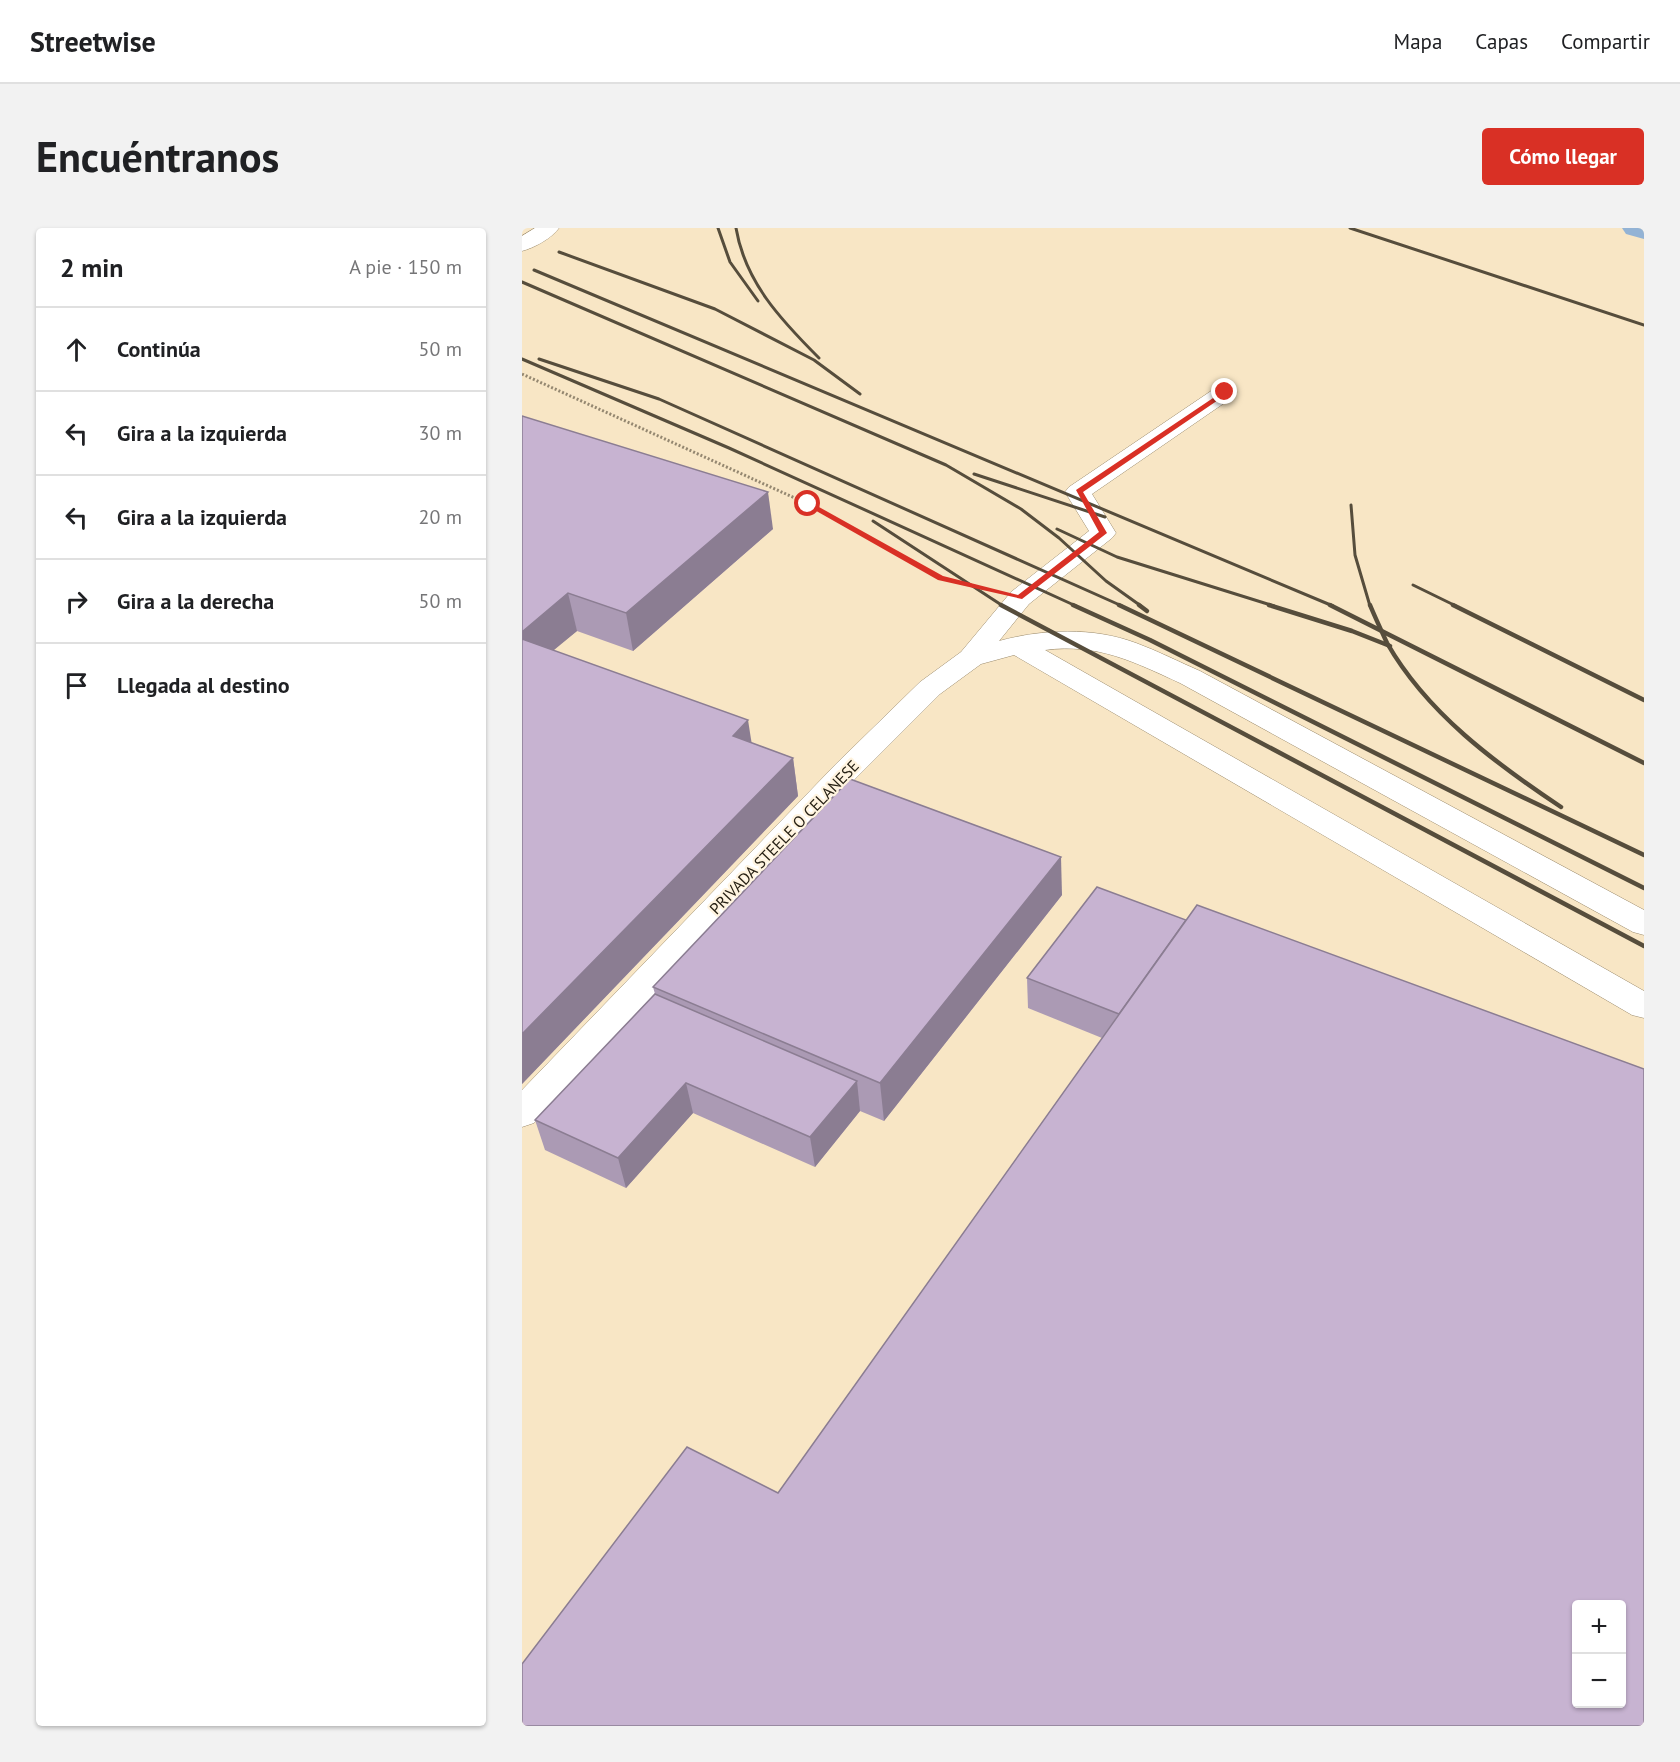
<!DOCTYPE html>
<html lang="es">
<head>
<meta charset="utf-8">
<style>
	body { margin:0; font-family:"PT Sans",sans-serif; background:#f2f2f2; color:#202124 }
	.controls { position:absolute; right:18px; bottom:18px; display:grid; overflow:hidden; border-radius:6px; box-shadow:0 2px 4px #0004 }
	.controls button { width:54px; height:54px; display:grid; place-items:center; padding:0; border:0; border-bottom:2px solid #e0e0e0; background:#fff; color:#202124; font:30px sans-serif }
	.stop { position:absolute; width:18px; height:18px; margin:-14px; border:4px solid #d93025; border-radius:50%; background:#fff }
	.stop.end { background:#d93025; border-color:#fff; box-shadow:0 2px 6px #0008 }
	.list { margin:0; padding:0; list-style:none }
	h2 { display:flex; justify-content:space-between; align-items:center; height:78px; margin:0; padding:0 24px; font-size:26px }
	h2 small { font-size:20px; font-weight:400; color:#757577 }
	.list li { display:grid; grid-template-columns:39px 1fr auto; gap:18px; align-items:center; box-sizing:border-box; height:84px; padding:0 24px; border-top:2px solid #e0e0e0 }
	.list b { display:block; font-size:22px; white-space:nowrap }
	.list em { font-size:20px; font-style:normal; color:#757577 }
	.icon { flex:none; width:33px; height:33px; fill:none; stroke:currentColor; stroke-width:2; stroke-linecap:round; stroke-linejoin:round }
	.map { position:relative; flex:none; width:1122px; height:1498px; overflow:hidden; border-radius:6px }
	header { display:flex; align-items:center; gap:36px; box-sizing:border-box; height:84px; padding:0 30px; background:#fff; border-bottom:2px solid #e0e0e0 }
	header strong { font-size:28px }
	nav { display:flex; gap:33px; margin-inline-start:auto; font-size:21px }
	.intro { display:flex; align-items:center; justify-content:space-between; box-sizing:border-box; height:144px; padding:0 36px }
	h1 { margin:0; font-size:42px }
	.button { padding:15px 27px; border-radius:6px; background:#d93025; color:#fff; font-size:21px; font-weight:700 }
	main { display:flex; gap:36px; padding:0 36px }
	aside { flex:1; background:#fff; border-radius:6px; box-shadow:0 2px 4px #0004 }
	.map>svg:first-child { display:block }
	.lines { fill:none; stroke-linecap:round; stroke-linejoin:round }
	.canal { fill:#93b3d5; fill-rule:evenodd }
	.minor-casing { stroke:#9b8b6d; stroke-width:1 }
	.major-casing { stroke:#9b8b6d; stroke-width:1 }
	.path { stroke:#948770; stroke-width:3; stroke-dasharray:2 2; stroke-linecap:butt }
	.minor { fill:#fff; fill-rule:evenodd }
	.major { fill:#fff; fill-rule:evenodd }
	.rail-far1 { stroke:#564d3c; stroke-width:3 }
	.rail { stroke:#564d3c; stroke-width:4.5 }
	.wall { fill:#ab9ab4 }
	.shaded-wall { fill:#8b7d92 }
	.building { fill:#c7b3d1; stroke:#8b7d92; stroke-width:1.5; fill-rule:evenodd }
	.route { fill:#d93025 }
	.labels { text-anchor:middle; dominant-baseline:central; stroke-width:4.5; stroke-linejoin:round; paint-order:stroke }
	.street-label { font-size:16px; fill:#272115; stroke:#fff4e0 }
</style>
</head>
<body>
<header>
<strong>Streetwise</strong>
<nav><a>Mapa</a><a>Capas</a><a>Compartir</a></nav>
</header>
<div class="intro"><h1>Encuéntranos</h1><a class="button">Cómo llegar</a></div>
<main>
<aside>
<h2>2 min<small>A pie · 150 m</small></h2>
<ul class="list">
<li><svg class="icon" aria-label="ahead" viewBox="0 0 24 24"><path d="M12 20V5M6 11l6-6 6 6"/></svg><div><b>Continúa</b></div><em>50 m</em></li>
<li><svg class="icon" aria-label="left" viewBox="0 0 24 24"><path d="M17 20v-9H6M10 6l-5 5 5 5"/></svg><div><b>Gira a la izquierda</b></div><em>30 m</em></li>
<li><svg class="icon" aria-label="left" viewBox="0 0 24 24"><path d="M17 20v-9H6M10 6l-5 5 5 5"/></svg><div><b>Gira a la izquierda</b></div><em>20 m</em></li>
<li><svg class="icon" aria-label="right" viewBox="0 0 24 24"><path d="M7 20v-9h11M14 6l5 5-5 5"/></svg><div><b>Gira a la derecha</b></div><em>50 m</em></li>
<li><svg class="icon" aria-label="arrive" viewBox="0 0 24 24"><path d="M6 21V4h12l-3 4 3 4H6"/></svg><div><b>Llegada al destino</b></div></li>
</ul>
</aside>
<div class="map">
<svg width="1122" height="1498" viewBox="0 0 1122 1498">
	<rect width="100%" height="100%" fill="#f8e6c5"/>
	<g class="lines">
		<polygon class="canal" points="1100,0 1122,0 1122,11 1104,6"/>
		<g class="minor-casing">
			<path id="minor" d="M703 157 711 159 715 164 711 169 570 266 594 305 590 310 507 376 477 413C521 401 571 399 614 415 636 423 657 434 678 443L1122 682V707L1111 704 658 455C612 434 576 415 523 422L1122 763V790L1110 787 492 427 459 436 418 466 334 550 12 895 0 899V862L314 536 398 454 439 424 489 364 567 303 543 264 547 259 695 159Z"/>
		</g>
		<g class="major-casing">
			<path id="major" d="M13 0H37C30 10 12 20 0 23V8Z"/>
		</g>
		<polyline class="path" points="0,146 286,276 419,350 463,361"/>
		<use href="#minor" class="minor"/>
		<use href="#major" class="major"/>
		<g class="rail-far1">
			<polyline points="196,0 208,34 236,73"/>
			<path d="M214 0C223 54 259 92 297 130"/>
			<polyline points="828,0 1122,97"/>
			<polyline points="37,24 193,81 292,132 338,166"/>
			<polyline points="12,42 811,378"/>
			<polyline points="0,54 424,237 499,281 537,310 584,353 619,378"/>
			<polyline points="0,131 207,220 554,378"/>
			<polyline points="17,131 137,171 600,378"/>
			<polyline points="452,246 583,289"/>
			<polyline points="829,277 833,327 848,378"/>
			<polyline points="351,293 481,378"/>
			<polyline points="535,301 595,329 752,378"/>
			<polyline points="891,357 934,378"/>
		</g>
		<g class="rail">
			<polyline points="479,377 1122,718"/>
			<polyline points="551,377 628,412 1122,660"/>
			<polyline points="597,377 1122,627"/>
			<polyline points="617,377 625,383"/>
			<polyline points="747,377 830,403 868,418"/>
			<polyline points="808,377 1122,535"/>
			<path d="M848 377C853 389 859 402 865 415 905 485 973 535 1039 579"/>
			<polyline points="931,377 1122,472"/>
		</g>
	</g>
	<g class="wall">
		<polygon points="0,188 251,301 111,423 55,403 31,422 230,515 271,530 276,568 0,856"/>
		<polygon points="540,667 362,893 338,883 293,939 171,885 104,960 23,922 13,892 133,766 131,759"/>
		<polygon points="664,692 580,810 506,780 505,750"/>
	</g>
	<g class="shaded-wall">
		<polygon points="246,264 251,301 111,423 104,385"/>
		<polygon points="46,365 55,403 3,446 0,434 0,404"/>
		<polygon points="226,492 232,530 211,508"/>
		<polygon points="271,530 276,568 0,856 0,806"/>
		<polygon points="539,629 540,667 362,893 358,855"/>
		<polygon points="335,853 338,883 293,939 288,909"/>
		<polygon points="164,855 171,885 104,960 96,930"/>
	</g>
	<g class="building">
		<polygon points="0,188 246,264 104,385 46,365 0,404"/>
		<polygon points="0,411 226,492 211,508 271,530 0,806"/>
		<polygon points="328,551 539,629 358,855 131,759"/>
		<polygon points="575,659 664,692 597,786 505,750"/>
		<path d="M675 677 1122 841V1498H0V1436L165 1219 256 1265ZM1054 1377H1100V1476H1054Z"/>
		<polygon points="133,766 335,853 288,909 164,855 96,930 13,892"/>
	</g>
	<polygon class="route" points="703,162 705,166 561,264 585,305 500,371 416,352 282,276 288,274 421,348 496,367 577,304 554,262"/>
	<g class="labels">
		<g class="street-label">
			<text transform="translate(262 609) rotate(-46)">PRIVADA STEELE O CELANESE</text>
		</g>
	</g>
</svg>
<div class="controls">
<button>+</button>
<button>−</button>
</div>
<div class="stop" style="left:286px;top:276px"></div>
<div class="stop end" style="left:703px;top:164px"></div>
</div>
</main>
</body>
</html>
